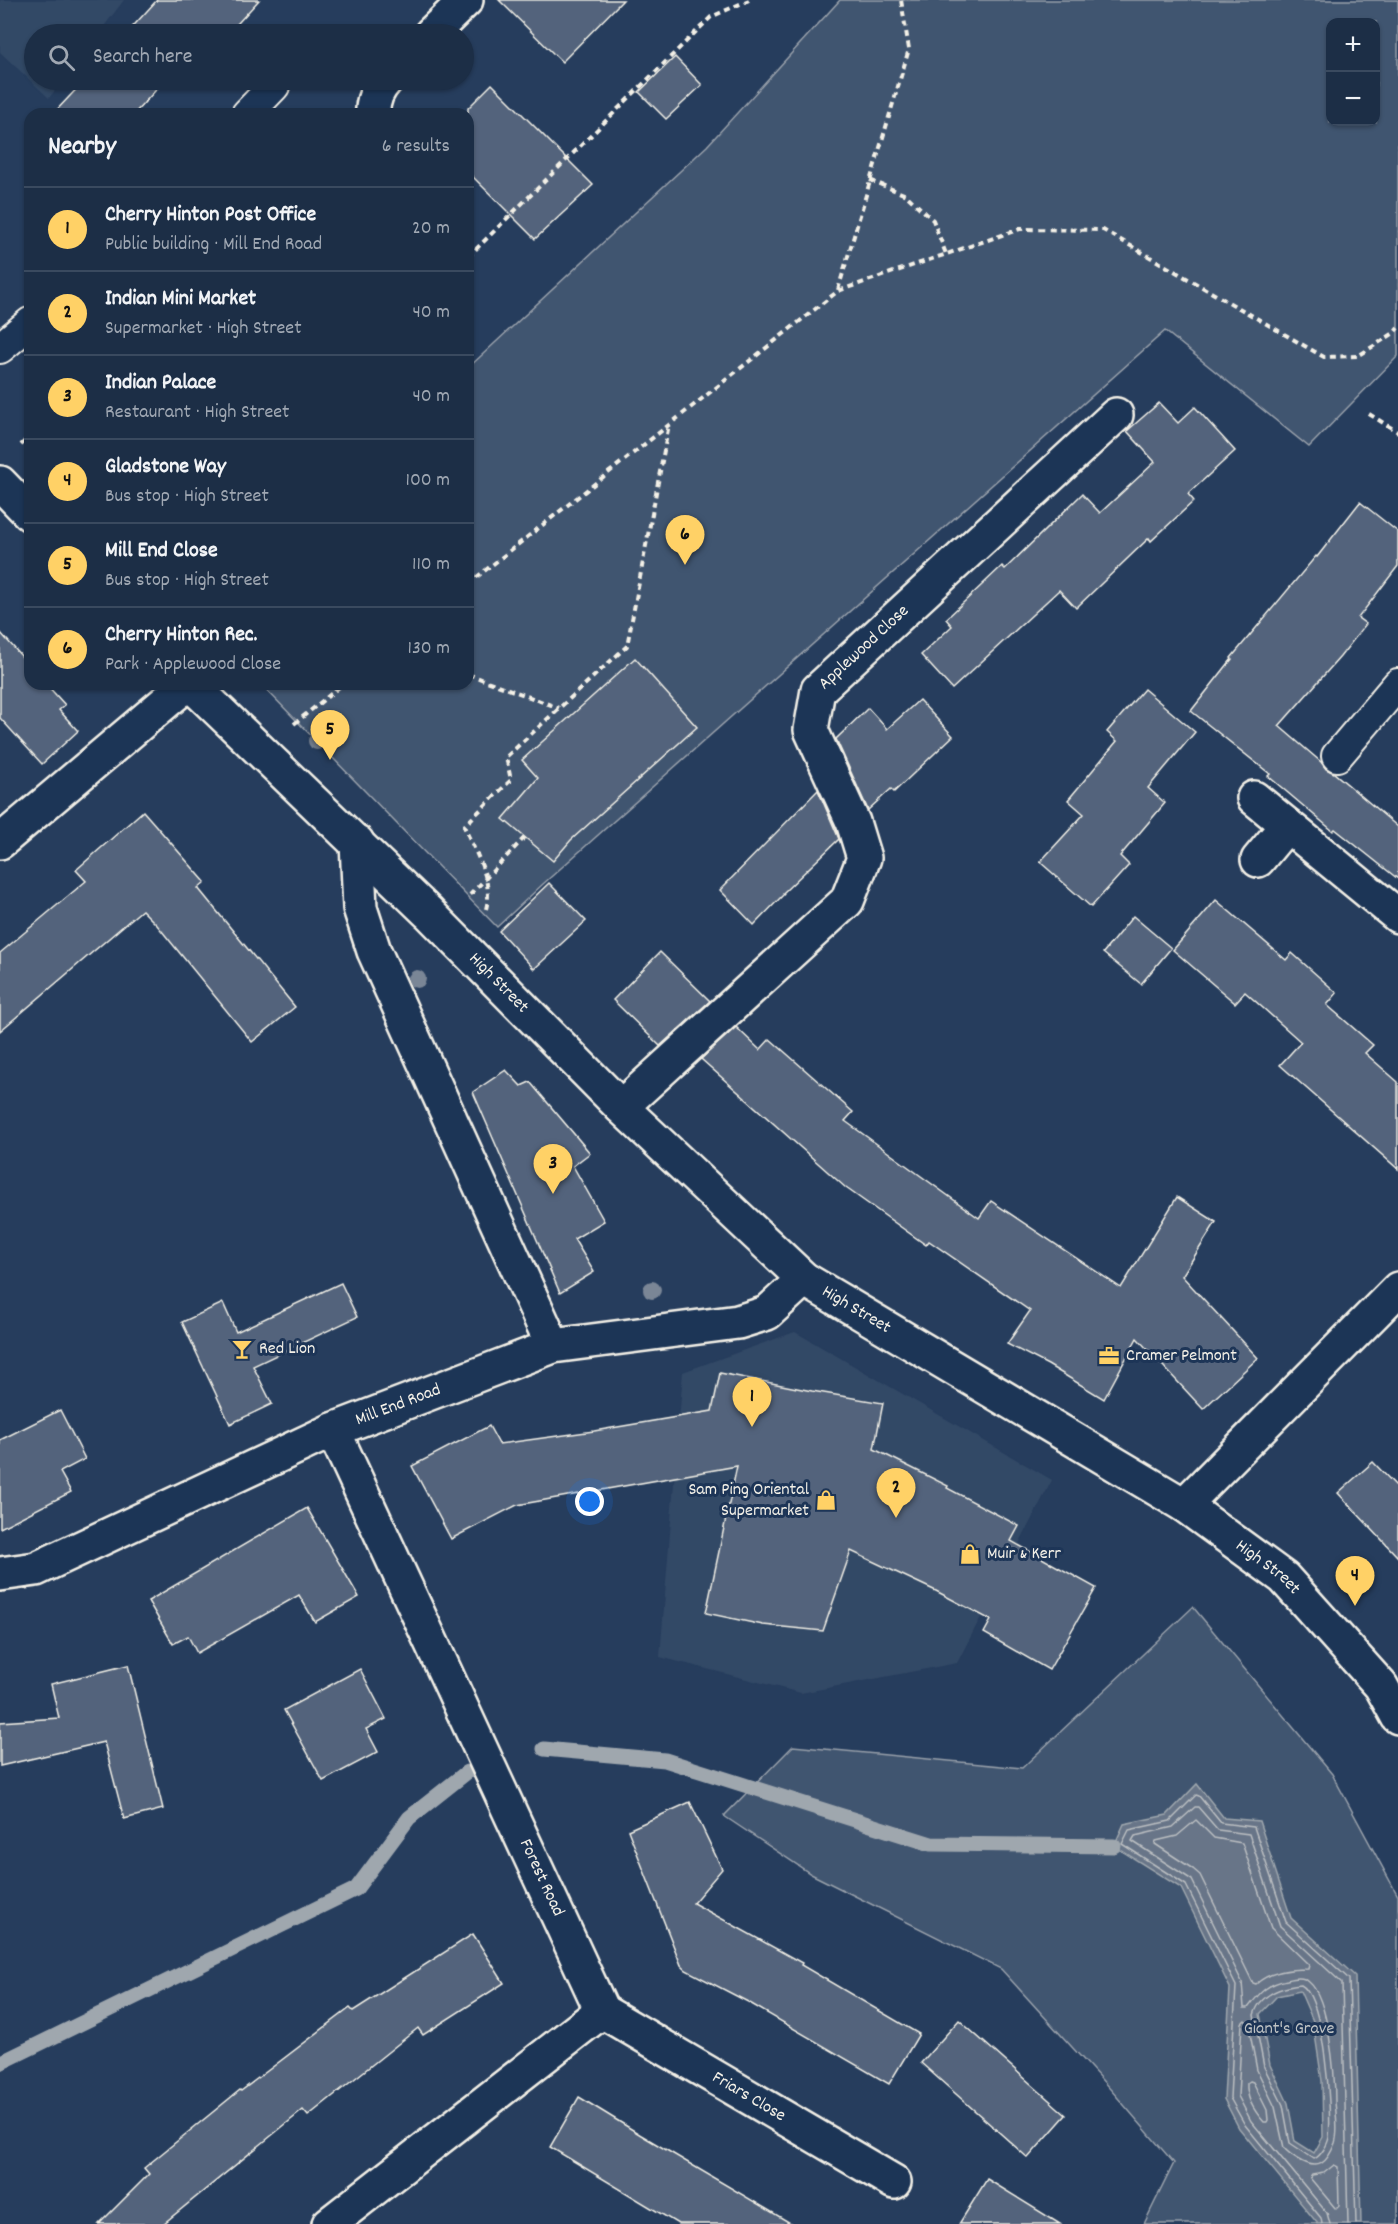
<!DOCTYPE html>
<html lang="en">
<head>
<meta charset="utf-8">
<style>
	body { margin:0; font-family:Dekko,sans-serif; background:#25364d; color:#f1f3f6 }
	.controls { position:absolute; right:18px; top:18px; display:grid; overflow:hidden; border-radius:12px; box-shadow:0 2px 4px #0004 }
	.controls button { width:54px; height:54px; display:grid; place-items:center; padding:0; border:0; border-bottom:2px solid #3a4a5f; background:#1c2e46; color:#f1f3f6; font:30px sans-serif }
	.you { position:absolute; left:590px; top:1502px; width:21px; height:21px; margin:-15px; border:4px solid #fff; border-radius:50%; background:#1a73e8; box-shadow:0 0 0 9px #1a73e833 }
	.badge { display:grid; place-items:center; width:39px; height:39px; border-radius:50%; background:#ffd166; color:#111; font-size:20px; font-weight:700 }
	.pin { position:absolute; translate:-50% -50px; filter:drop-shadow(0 2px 3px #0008) }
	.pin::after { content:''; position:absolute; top:32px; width:21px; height:18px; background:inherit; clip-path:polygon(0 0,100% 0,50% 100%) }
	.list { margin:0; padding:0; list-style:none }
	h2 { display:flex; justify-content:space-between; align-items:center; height:78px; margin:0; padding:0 24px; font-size:26px }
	h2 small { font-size:20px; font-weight:400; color:#a0a8b3 }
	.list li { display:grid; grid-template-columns:39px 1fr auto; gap:18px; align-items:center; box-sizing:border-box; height:84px; padding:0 24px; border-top:2px solid #3a4a5f }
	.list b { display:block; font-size:22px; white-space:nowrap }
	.list p { margin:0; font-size:20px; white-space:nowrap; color:#a0a8b3 }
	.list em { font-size:20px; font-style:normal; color:#a0a8b3 }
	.icon { flex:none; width:33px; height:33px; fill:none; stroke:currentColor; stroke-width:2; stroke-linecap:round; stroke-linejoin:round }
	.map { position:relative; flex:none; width:1398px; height:2224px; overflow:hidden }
	.search { position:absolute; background:#1c2e46; box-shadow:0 2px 4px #0004; left:24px; top:24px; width:450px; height:66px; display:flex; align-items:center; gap:15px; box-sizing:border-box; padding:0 21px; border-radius:33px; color:#a0a8b3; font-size:22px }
	.panel { position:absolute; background:#1c2e46; box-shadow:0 2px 4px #0004; left:24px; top:108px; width:450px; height:582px; border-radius:18px }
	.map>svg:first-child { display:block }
	.built { fill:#334966 }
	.green { fill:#40546f; stroke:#9aa2ac; stroke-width:1.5; fill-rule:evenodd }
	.water { fill:#677588; stroke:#9fa7ae; stroke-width:1.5; fill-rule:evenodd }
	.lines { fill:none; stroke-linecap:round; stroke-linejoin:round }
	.shore { stroke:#bcbfc2; stroke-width:1.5 }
	.stream { stroke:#9fa7ae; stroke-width:15 }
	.building { fill:#52647b; stroke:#f4f1e8; stroke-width:1.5 }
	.service-casing { stroke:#f4f1e8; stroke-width:34 }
	.minor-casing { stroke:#f4f1e8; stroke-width:38 }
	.tertiary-casing { stroke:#f4f1e8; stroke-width:38 }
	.path { stroke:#f4f1e8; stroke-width:4; stroke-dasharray:6 4.5; stroke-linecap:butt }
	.service { stroke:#1d3557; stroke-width:30 }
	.minor { stroke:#1d3557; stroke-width:33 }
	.tertiary { stroke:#1d3557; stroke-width:33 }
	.tree { fill:#7a8696 }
	.labels { text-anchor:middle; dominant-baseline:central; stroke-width:6; stroke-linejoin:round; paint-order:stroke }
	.street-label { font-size:18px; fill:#f4f1e8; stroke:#1d3557 }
	.poi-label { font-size:18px; fill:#f4f1e8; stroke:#1d3557; text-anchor:start }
	.park-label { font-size:18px; fill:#bec2c4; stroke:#1d3557 }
</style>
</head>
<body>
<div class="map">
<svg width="1398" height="2224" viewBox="0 0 1398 2224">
	<rect width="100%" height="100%" fill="#263d5d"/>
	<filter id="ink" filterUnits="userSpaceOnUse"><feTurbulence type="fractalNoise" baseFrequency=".0167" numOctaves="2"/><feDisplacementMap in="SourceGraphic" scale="12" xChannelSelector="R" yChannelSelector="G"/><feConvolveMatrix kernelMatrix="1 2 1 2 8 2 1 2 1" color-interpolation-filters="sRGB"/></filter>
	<g filter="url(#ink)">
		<g class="built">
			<polygon points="0,0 124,0 98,34 34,34 34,80 63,80 49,98 0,52"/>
			<polygon points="795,1332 1052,1480 957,1663 801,1693 660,1657 683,1372"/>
		</g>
		<g class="green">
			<path d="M840 0H1398V356L1309 447 1165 331 543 884 497 927 261 684H468V368L707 146ZM1330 22H1376V122H1330Z"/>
			<polygon points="1193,1607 1332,1774 1398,1896 1398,2224 1144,2224 1174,2163 1111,2090 1001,1969 811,1874 724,1816 793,1746 1022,1768"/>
		</g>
		<path class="water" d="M1197 1784 1224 1818 1259 1821 1291 1918 1355 1976 1361 2224H1318L1239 2128 1224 2099 1230 1988 1181 1888 1114 1846 1124 1824 1167 1815ZM1300 1991 1313 2021 1322 2081 1323 2137 1314 2153 1295 2141 1288 2103 1270 2065 1260 2014 1277 1996Z"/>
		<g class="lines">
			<g class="shore">
				<path d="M1196 1820 1214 1838 1242 1843 1271 1928 1309 1965 1308 1969C1290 1969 1270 1971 1256 1984L1253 1983 1200 1875 1193 1869 1155 1844 1156 1841 1177 1836Z"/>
				<path d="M1301 1985C1324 1997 1332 2111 1329 2137 1328 2144 1321 2156 1314 2159L1290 2143 1283 2105 1264 2067 1254 2015C1260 1994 1281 1987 1301 1985Z"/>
				<path d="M1250 2081 1253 2082 1267 2110 1268 2120 1267 2122H1264C1254 2111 1246 2098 1247 2083Z"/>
				<polygon points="1334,2165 1338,2167 1339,2206 1336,2209 1310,2178 1312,2175 1324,2173"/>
				<polyline points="1322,2224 1321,2218 1245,2125 1230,2098 1236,1986 1186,1885 1122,1844 1129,1830 1170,1821 1196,1795 1199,1796 1221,1823 1254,1827 1286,1922 1349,1979 1356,2224"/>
				<path d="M1330 2224 1327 2213 1251 2121 1238 2096 1242 2023 1245 2020 1248 2023 1257 2070 1275 2107 1284 2148C1288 2153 1293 2156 1298 2159 1319 2172 1327 2163 1335 2143 1339 2131 1336 2114 1335 2102 1335 2076 1329 1998 1309 1982 1303 1976 1295 1978 1287 1980 1267 1984 1260 1992 1248 2008H1244L1242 1982 1192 1880 1132 1841 1135 1836 1173 1827 1195 1807H1198L1218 1830 1249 1834 1280 1926 1342 1983 1348 2224"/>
			</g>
			<g class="stream">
				<polyline points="544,1749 665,1760 931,1844 1114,1846"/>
				<polyline points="0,2063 356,1889 409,1818 467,1772"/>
			</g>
		</g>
		<g class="building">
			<polygon points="157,0 259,0 228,34 126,34"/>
			<polygon points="499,0 623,0 562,62"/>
			<polygon points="675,57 702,85 666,119 639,92"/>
			<polygon points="85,80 165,80 134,114 53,114"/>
			<polygon points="492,84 593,185 535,239 468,172 468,108"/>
			<polygon points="1159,403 1178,423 1195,407 1235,451 1188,494 1194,501 1151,541 1149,538 1076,608 1059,590 952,689 921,655 952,626 946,619 1002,566 1005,569 1082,494 1100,513 1155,462 1127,431"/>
			<polygon points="1360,502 1398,532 1398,566 1358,618 1366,624 1340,657 1279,726 1321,762 1326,769 1334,773 1398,827 1398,879 1335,829 1333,831 1268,776 1270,774 1191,711 1232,659 1231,658 1316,556 1317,557"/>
			<polygon points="0,632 30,666 30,684 46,684 65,705 59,710 78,731 42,764 0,718"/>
			<polygon points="635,658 697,727 571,840 553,861 503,819 538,778 522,760"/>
			<polygon points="1144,689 1195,732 1148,788 1165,803 1120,856 1129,865 1091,907 1040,862 1084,814 1068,800 1117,741 1107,732"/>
			<polygon points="919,700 953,736 894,792 891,789 868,810 836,739 868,708 887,729"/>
			<polygon points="818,790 839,839 783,893 784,894 754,925 720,890"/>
			<polygon points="143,811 205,882 198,888 295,1007 252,1042 157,925 142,910 0,1031 0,953 86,881 76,870"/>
			<polygon points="549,883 586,921 534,969 499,931"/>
			<polygon points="1216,900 1286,960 1292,953 1337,993 1327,1005 1373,1045 1365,1053 1398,1082 1398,1169 1280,1065 1301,1042 1245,992 1235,1003 1173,950"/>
			<polygon points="1133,916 1171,948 1141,984 1103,953"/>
			<polygon points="660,952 710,1001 660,1046 613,1000"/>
			<polygon points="736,1027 760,1050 770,1039 853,1112 845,1121 979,1218 991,1201 1121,1288 1177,1197 1216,1222 1182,1276 1258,1358 1203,1409 1137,1338 1104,1399 1048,1365 1007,1344 1030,1311 929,1241 926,1245 846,1188 701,1059"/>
			<polygon points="506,1070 521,1086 530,1082 590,1153 573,1166 604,1221 574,1239 594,1272 560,1293 473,1092"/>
			<polygon points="341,1283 357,1317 253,1366 272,1404 230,1424 182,1322 223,1303 236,1332"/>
			<polygon points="720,1373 812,1391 883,1403 874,1449 948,1486 947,1488 1019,1526 1011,1541 1096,1588 1049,1670 984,1633 991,1620 936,1591 851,1551 823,1631 763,1625 706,1613 737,1466 517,1505 451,1539 412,1466 489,1426 499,1444 594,1431 712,1411"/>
			<polygon points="60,1410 85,1459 60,1472 71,1492 0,1528 0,1440"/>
			<polygon points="1373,1462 1398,1488 1398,1557 1338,1493"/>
			<polygon points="307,1508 359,1597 315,1622 299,1595 197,1653 188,1636 173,1644 148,1601"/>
			<polygon points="128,1665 163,1809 124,1819 104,1742 0,1766 0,1722 59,1718 51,1684"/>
			<polygon points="360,1669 386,1719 366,1729 378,1752 323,1781 284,1710"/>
			<polygon points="690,1802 722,1869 693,1903 802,1963 801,1965 919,2034 889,2084 748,2002 686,1970 681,1965 628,1830"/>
			<polygon points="473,1934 504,1983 423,2035 418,2028 308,2116 303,2110 163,2224 99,2224 149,2174 144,2168 240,2090 241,2091 350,2008 353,2011"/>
			<polygon points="959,2020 1066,2115 1028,2158 921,2063"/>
			<polygon points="579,2097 641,2135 792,2224 678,2224 550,2147"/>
			<polygon points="987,2179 1060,2224 959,2224"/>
		</g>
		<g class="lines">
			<g class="service-casing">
				<g id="service">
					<polyline points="247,114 274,86"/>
					<polyline points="0,348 30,323"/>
					<polyline points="1337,756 1398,684"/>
				</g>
			</g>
			<g class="minor-casing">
				<g id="minor">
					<polyline points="431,34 466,0"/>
					<path d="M373 114C372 101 378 88 386 80"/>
					<polyline points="1254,798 1287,825 1258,860"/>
					<polyline points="1287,825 1398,916"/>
					<polyline points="0,842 187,684"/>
					<polyline points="357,842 360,908 374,951 553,1346"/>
					<path id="s1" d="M621 1107 847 901 864 858 853 822 811 730 818 690 1116 415"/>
					<polyline points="1184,1505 1398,1289"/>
					<path id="s2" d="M0 1574 36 1569 333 1430 553 1346 738 1322 767 1313 804 1279"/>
					<path id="s3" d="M602 2011 894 2182"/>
					<polyline points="329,2224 602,2011 333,1430"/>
				</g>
			</g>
			<g class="tertiary-casing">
				<g id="tertiary">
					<polyline points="0,483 30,514"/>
					<path id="s4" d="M191 684 429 913 621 1107 804 1279 1184 1505 1284 1578 1381 1686 1398 1717"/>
				</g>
			</g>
			<g class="path">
				<polyline points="870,180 906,195 933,220 946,254"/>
				<polyline points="468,257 711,17 749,0"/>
				<polyline points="838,290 909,49 901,0"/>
				<polyline points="1369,414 1398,432"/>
				<polyline points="21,445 30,436"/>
				<polyline points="468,584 838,291 1020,229 1103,230 1324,357 1358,356 1394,333 1398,328"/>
				<polyline points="468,674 559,708"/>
				<polyline points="294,724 343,684"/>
				<polyline points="470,895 525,837"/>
				<path d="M486 909C494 880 475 853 464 826L511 780 506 757 627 646 669 424"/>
			</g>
			<use href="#service" class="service"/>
			<use href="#minor" class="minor"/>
			<use href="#tertiary" class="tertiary"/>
		</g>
		<g class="tree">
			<circle cx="317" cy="741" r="9"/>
			<circle cx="417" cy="979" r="9"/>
			<circle cx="652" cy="1290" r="9"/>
		</g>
	</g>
	<defs>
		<g id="bar-bare" transform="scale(1.62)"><path d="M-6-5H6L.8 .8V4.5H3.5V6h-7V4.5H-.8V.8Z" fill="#ffd166" stroke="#1d3557" stroke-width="2.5" paint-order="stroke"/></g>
		<g id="office-bare" transform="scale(1.62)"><path d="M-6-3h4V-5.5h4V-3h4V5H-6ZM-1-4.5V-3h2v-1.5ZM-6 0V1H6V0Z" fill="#ffd166" stroke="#1d3557" stroke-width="2.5" paint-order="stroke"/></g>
		<g id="shop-bare" transform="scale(1.62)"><path d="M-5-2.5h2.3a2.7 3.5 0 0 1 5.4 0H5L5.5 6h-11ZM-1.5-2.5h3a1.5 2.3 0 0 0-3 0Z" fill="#ffd166" stroke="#1d3557" stroke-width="2.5" paint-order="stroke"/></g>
	</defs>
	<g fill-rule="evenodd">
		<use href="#bar-bare" x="242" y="1349"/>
		<use href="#office-bare" x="1109" y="1356"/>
		<use href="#shop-bare" x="826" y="1500"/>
		<use href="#shop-bare" x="970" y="1554"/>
	</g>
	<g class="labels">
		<g class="street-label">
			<text stroke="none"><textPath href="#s1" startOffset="594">Applewood Close</textPath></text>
			<text stroke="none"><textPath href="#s4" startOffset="429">High Street</textPath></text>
			<text stroke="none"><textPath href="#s4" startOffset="915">High Street</textPath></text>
			<text stroke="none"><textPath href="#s2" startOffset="434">Mill End Road</textPath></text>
			<text stroke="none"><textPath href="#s4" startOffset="1401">High Street</textPath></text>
			<text transform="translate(541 1878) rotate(65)">Forest Road</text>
			<text stroke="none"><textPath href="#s3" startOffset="170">Friars Close</textPath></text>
		</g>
		<g class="poi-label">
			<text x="259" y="1349">Red Lion</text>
			<text x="1126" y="1356">Cramer Pelmont</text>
			<text x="809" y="1490" text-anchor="end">Sam Ping Oriental<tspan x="809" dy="21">Supermarket</tspan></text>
			<text x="987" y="1554">Muir &amp; Kerr</text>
		</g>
		<g class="park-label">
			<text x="1289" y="2029">Giant's Grave</text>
		</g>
	</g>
</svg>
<div class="controls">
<button>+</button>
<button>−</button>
</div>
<div class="you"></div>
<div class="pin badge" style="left:752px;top:1427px">1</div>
<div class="pin badge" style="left:896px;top:1518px">2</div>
<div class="pin badge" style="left:553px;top:1194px">3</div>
<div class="pin badge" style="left:1355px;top:1606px">4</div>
<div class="pin badge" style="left:330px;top:760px">5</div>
<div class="pin badge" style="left:685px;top:565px">6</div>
<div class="search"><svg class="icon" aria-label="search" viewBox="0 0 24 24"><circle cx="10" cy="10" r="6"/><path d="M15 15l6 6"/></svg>Search here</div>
<section class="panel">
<h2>Nearby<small>6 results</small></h2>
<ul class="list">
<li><span class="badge">1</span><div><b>Cherry Hinton Post Office</b><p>Public building · Mill End Road</p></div><em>20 m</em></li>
<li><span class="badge">2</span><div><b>Indian Mini Market</b><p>Supermarket · High Street</p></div><em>40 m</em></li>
<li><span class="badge">3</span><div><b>Indian Palace</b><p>Restaurant · High Street</p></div><em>40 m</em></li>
<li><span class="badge">4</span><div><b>Gladstone Way</b><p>Bus stop · High Street</p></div><em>100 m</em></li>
<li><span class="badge">5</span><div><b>Mill End Close</b><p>Bus stop · High Street</p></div><em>110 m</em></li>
<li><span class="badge">6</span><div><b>Cherry Hinton Rec.</b><p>Park · Applewood Close</p></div><em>130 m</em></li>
</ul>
</section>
</div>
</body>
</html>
